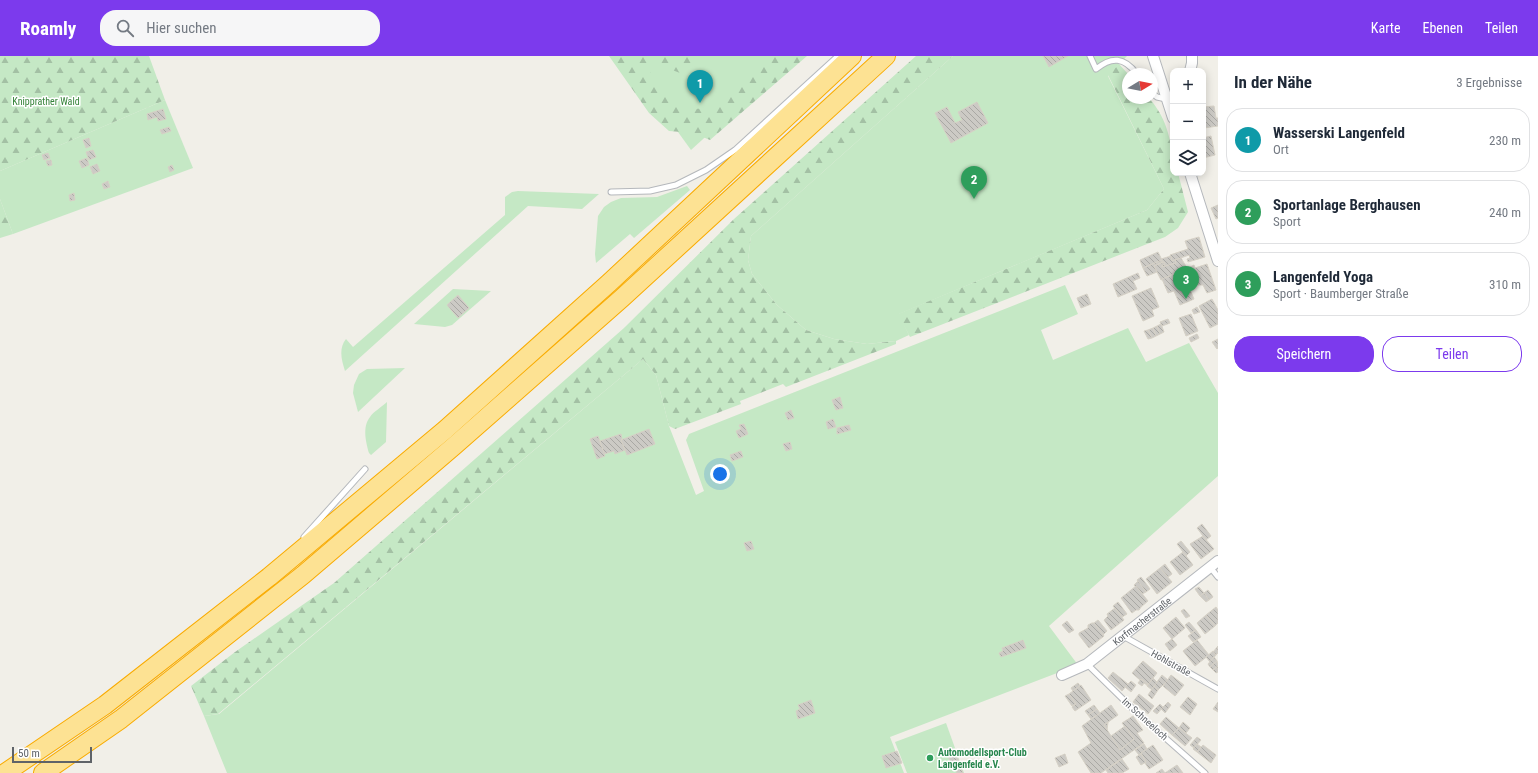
<!DOCTYPE html>
<html lang="de">
<head>
<meta charset="utf-8">
<style>
	body { margin:0; font-family:"Roboto Condensed",sans-serif; background:#f6f6f7; color:#1f2937 }
	.controls { position:absolute; right:12px; top:12px; display:grid; overflow:hidden; border-radius:8px; box-shadow:0 2px 10px #0003 }
	.controls button { width:36px; height:36px; display:grid; place-items:center; padding:0; border:0; border-bottom:1px solid #e0e1e3; background:#fff; color:#1f2937; font:20px sans-serif }
	.compass { position:absolute; left:1122px; top:12px; width:36px; height:36px; border-radius:50%; background:#fff; box-shadow:0 2px 10px #0003; rotate:80deg }
	.scale { position:absolute; left:12px; bottom:10px; width:80px; box-sizing:border-box; padding-left:4px; border:2px solid #5f6368; border-top:0; font-size:11px; line-height:14px; white-space:nowrap; color:#5f6368; -webkit-text-stroke:3px #fff; paint-order:stroke }
	.you { position:absolute; left:720px; top:418px; width:14px; height:14px; margin:-10px; border:3px solid #fff; border-radius:50%; background:#1a73e8; box-shadow:0 0 0 6px #1a73e833 }
	.badge { display:grid; place-items:center; width:26px; height:26px; border-radius:50%; background:#7c3aed; color:#fff; font-size:13px; font-weight:700 }
	.pin { position:absolute; translate:-50% -33px; filter:drop-shadow(0 1px 2px #0008) }
	.pin::after { content:''; position:absolute; top:21px; width:14px; height:12px; background:inherit; clip-path:polygon(0 0,100% 0,50% 100%) }
	.list { margin:0; padding:0; list-style:none }
	h2 { display:flex; justify-content:space-between; align-items:center; height:52px; margin:0; padding:0 16px; font-size:17px }
	h2 small { font-size:13px; font-weight:400; color:#747a83 }
	.list li { display:grid; grid-template-columns:26px 1fr auto; gap:12px; align-items:center; box-sizing:border-box; height:64px; margin:0 8px 8px; padding:0 8px; border:1px solid #e0e1e3; border-radius:16px }
	.list b { display:block; font-size:15px; white-space:nowrap }
	.list p { margin:0; font-size:13px; white-space:nowrap; color:#747a83 }
	.list em { font-size:13px; font-style:normal; color:#747a83 }
	.actions { display:flex; gap:8px; padding:12px 16px }
	.actions a { flex:1; padding:9px 0; border:1px solid #7c3aed; border-radius:16px; text-align:center; font-size:14px; color:#7c3aed }
	.actions .main { background:#7c3aed; color:#fff }
	.icon { flex:none; width:22px; height:22px; fill:none; stroke:currentColor; stroke-width:2; stroke-linecap:round; stroke-linejoin:round }
	.map { position:relative; flex:none; width:1218px; height:717px; overflow:hidden }
	header { display:flex; align-items:center; gap:24px; box-sizing:border-box; height:56px; padding:0 20px; background:#7c3aed; color:#fff }
	header strong { font-size:19px }
	nav { display:flex; gap:22px; margin-inline-start:auto; font-size:14px }
	.search { width:280px; height:36px; background:#f6f6f7; display:flex; align-items:center; gap:10px; box-sizing:border-box; padding:0 14px; border-radius:16px; color:#747a83; font-size:15px }
	main { display:flex }
	aside { flex:1; background:#fff }
	.map>svg:first-child { display:block }
	.green { fill:#c5e8c5 }
	.forest { fill:url(#forest-firs) }
	.building { fill:url(#building-back-hatch); stroke:#d6d1c6 }
	.lines { fill:none; stroke-linecap:round; stroke-linejoin:round }
	.lane-casing { stroke:#b5b8bc; stroke-width:7 }
	.street-casing { stroke:#b5b8bc; stroke-width:12 }
	.highway-casing { stroke:#f9ab00; stroke-width:20 }
	.lane { stroke:#fff; stroke-width:5 }
	.street { stroke:#fff; stroke-width:10 }
	.highway { stroke:#fde293; stroke-width:18 }
	.leisure-dot { fill:#2e9e5b; stroke:#fff; stroke-width:1.5 }
	.labels { text-anchor:middle; dominant-baseline:central; stroke-width:3; stroke-linejoin:round; paint-order:stroke }
	.park-label { font-size:10px; fill:#348238; stroke:#fff }
	.street-label { font-size:10px; fill:#5f6368; stroke:#fff }
	.leisure-label { font-size:10px; font-weight:bold; fill:#27864d; stroke:#fff; text-anchor:start }
</style>
</head>
<body>
<header>
<strong>Roamly</strong>
<div class="search"><svg class="icon" aria-label="search" viewBox="0 0 24 24"><circle cx="10" cy="10" r="6"/><path d="M15 15l6 6"/></svg>Hier suchen</div>
<nav><a>Karte</a><a>Ebenen</a><a>Teilen</a></nav>
</header>
<main>
<div class="map">
<svg width="1218" height="717" viewBox="0 0 1218 717">
	<defs>
		<pattern id="forest-firs" width="22" height="20" patternUnits="userSpaceOnUse"><rect width="22" height="20" fill="#c5e8c5"/><path d="M5 1l3.5 6h-7zM16 11l3.5 6h-7z" fill="#a3c0a4"/></pattern>
		<pattern id="building-back-hatch" width="6" height="6" patternUnits="userSpaceOnUse"><rect width="6" height="6" fill="#cccac5"/><path d="M-1 5l2 2M0 0l6 6M5-1l2 2" fill="none" stroke="#a9a8a4"/></pattern>
	</defs>
	<rect width="100%" height="100%" fill="#f1efe8"/>
	<g class="green">
		<polygon points="623,0 794,0 691,94"/>
		<polygon points="953,0 1127,0 1108,20 1164,133 1147,154 899,258 909,279 896,285 867,288 834,283 806,274 777,249 752,218 748,204 751,180"/>
		<polygon points="165,44 193,112 13,178 0,143 0,115"/>
		<polygon points="687,130 690,134 634,182 630,178 596,207 595,198 598,160 604,151 611,146 621,142 657,141"/>
		<path d="M518 135 599 138 582 153 528 150 345 315C342 305 338 293 346 283L353 291 505 159V141L512 136Z"/>
		<polygon points="1065,229 1078,258 1041,274 1053,304 1128,272 1146,306 1189,287 1218,337 1218,420 1049,570 1078,609 890,681 904,717 227,717 204,660 219,658 643,303 656,319 669,370 696,439 704,435 686,384 689,378"/>
		<polygon points="453,233 491,235 452,269 445,271 414,268"/>
		<polygon points="405,312 358,356 353,337 354,329 359,318 367,313"/>
		<path d="M387 346 386 386 371 399 369 397C366 386 362 371 370 361 374 355 382 351 387 346Z"/>
		<polygon points="946,667 964,717 907,717 895,686"/>
	</g>
	<g class="forest">
		<polygon points="0,0 149,0 165,44 0,115"/>
		<polygon points="609,0 700,0 697,7 680,17 649,5 645,9 667,38 694,53 708,52 765,0 807,0 710,84 693,77 669,75 649,57"/>
		<polygon points="916,0 953,0 751,180 748,204 752,218 777,249 806,274 834,283 867,288 896,285 896,288 786,331 783,328 740,345 741,348 675,373 669,370 656,319 643,303 218,658 204,660 191,630 235,596 334,527 624,272 734,163"/>
		<path d="M1119 8 1128 18V42H1149C1168 63 1173 90 1173 117H1178L1188 156 1178 172 1165 181 910 281 898 258 1147 154 1164 133 1108 19Z"/>
		<polygon points="0,143 13,178 0,182"/>
	</g>
	<g class="building">
		<polygon points="1043,0 1068,0 1049,11"/>
		<polygon points="977,46 988,67 951,87 935,57 947,51 955,67 962,64 958,56"/>
		<polygon points="1214,50 1216,62 1218,62 1218,70 1204,72 1203,51"/>
		<polygon points="163,53 166,63 158,65 157,61 148,64 147,58"/>
		<polygon points="169,71 171,75 162,78 160,74"/>
		<polygon points="1211,80 1215,99 1203,102 1203,82"/>
		<polygon points="89,82 91,90 86,92 83,84"/>
		<polygon points="93,94 96,101 89,104 86,96"/>
		<polygon points="48,97 50,102 44,104 42,99"/>
		<polygon points="87,102 89,109 82,112 79,105"/>
		<polygon points="51,104 52,109 48,110 46,105"/>
		<polygon points="97,108 100,115 93,118 90,111"/>
		<polygon points="172,109 174,114 170,116 168,111"/>
		<polygon points="108,125 110,131 104,133 102,128"/>
		<polygon points="74,137 75,144 70,145 69,139"/>
		<polygon points="1218,149 1218,162 1216,163 1211,152"/>
		<polygon points="1199,181 1205,201 1188,206 1187,203 1190,202 1189,199 1172,205 1170,199 1188,193 1185,185"/>
		<polygon points="1158,196 1162,204 1143,212 1140,204"/>
		<polygon points="1171,200 1172,205 1175,204 1176,207 1162,211 1162,209 1165,208 1164,206 1162,206 1161,203"/>
		<polygon points="1181,202 1187,212 1161,224 1154,210 1164,206 1165,208 1162,209 1162,211 1176,207 1175,204"/>
		<polygon points="1162,204 1162,206 1154,210 1157,216 1147,220 1143,212"/>
		<polygon points="1207,208 1216,234 1207,237 1203,229 1198,229 1190,211 1194,209 1195,212"/>
		<polygon points="1190,211 1193,217 1184,221 1182,215"/>
		<polygon points="1182,215 1194,243 1180,249 1174,235 1168,237 1162,223"/>
		<polygon points="1138,217 1140,222 1133,225 1137,233 1118,241 1113,228"/>
		<polygon points="1151,232 1159,251 1152,254 1154,260 1143,265 1132,240"/>
		<polygon points="1087,238 1091,248 1081,252 1077,242"/>
		<polygon points="458,239 469,252 458,262 447,249"/>
		<polygon points="1212,243 1218,254 1218,268 1210,272 1199,250"/>
		<polygon points="1197,251 1200,256 1194,258 1192,254"/>
		<polygon points="1191,258 1198,275 1186,280 1179,262"/>
		<polygon points="1168,263 1170,267 1162,270 1160,266"/>
		<polygon points="1161,268 1164,276 1160,278 1157,270"/>
		<polygon points="1157,270 1160,278 1156,280 1153,272"/>
		<polygon points="1153,272 1156,280 1152,282 1148,274"/>
		<polygon points="1148,274 1152,282 1148,283 1144,275"/>
		<polygon points="1197,278 1199,282 1191,286 1189,282"/>
		<polygon points="1218,283 1218,292 1217,293 1212,286"/>
		<polygon points="840,341 843,352 836,354 832,344"/>
		<polygon points="791,354 794,362 788,364 785,357"/>
		<polygon points="833,363 836,371 828,373 826,366"/>
		<polygon points="744,368 748,378 739,382 736,375 741,373 739,369"/>
		<polygon points="849,369 851,374 837,378 837,372"/>
		<polygon points="649,373 655,388 627,399 621,384"/>
		<polygon points="621,378 622,383 621,384 625,394 615,398 614,395 604,398 600,385"/>
		<polygon points="598,380 605,400 597,403 590,383"/>
		<polygon points="790,386 792,393 786,395 783,388"/>
		<polygon points="741,395 743,401 732,405 730,399"/>
		<polygon points="1202,468 1211,480 1206,484 1197,472"/>
		<polygon points="1203,480 1214,493 1201,503 1190,488"/>
		<polygon points="751,485 754,493 747,495 744,487"/>
		<polygon points="1181,485 1190,496 1186,500 1177,488"/>
		<polygon points="1183,496 1193,509 1180,519 1170,506"/>
		<polygon points="1165,508 1172,518 1168,521 1160,512"/>
		<polygon points="1160,512 1172,526 1157,538 1146,523"/>
		<polygon points="1141,521 1150,533 1146,536 1137,524"/>
		<polygon points="1138,525 1146,536 1142,538 1134,529"/>
		<polygon points="1136,530 1148,545 1141,551 1139,554 1136,554 1132,557 1121,542"/>
		<polygon points="1199,531 1204,537 1200,540 1195,533"/>
		<polygon points="1208,534 1213,541 1209,544 1204,537"/>
		<polygon points="1204,537 1209,544 1206,546 1200,540"/>
		<polygon points="1118,546 1127,558 1122,561 1113,550"/>
		<polygon points="1216,551 1218,554 1218,567 1215,570 1206,559"/>
		<polygon points="1115,552 1124,564 1111,574 1104,564 1108,560 1107,558"/>
		<polygon points="1184,553 1190,560 1186,562 1181,555"/>
		<polygon points="1206,559 1215,570 1205,578 1197,567"/>
		<polygon points="1176,561 1185,572 1172,583 1163,572"/>
		<polygon points="1098,564 1107,575 1103,579 1094,567"/>
		<polygon points="1067,565 1074,574 1069,577 1062,569"/>
		<polygon points="1189,566 1196,574 1191,577 1185,569"/>
		<polygon points="1092,567 1094,567 1104,580 1089,592 1079,579 1079,577 1088,572 1088,569"/>
		<polygon points="1196,574 1201,581 1193,586 1188,580"/>
		<polygon points="1172,583 1177,589 1170,595 1165,588"/>
		<polygon points="1023,584 1026,592 1001,601 999,597 1003,595 1002,592"/>
		<polygon points="1197,584 1209,599 1195,610 1183,595"/>
		<polygon points="1218,590 1218,597 1216,599 1213,596"/>
		<polygon points="1213,595 1216,599 1210,606 1206,601"/>
		<polygon points="1214,601 1217,605 1210,611 1208,608"/>
		<polygon points="1143,605 1157,617 1147,630 1148,628 1141,623 1140,624 1132,617"/>
		<polygon points="1217,605 1218,610 1213,614 1210,611"/>
		<polygon points="1218,610 1218,616 1216,617 1213,614"/>
		<polygon points="1113,616 1128,628 1122,635 1108,622"/>
		<polygon points="1162,619 1168,624 1158,634 1154,630"/>
		<polygon points="1171,619 1184,629 1175,640 1163,630"/>
		<polygon points="1153,622 1157,626 1152,634 1147,630"/>
		<polygon points="1141,623 1148,628 1147,629 1144,627 1142,630 1138,627"/>
		<polygon points="1131,625 1136,629 1131,636 1125,631"/>
		<polygon points="1078,627 1080,630 1073,635 1071,632"/>
		<polygon points="1081,629 1091,644 1075,655 1072,651 1076,648 1069,638"/>
		<polygon points="1154,630 1158,634 1152,643 1148,639"/>
		<polygon points="1069,638 1076,648 1072,650 1065,640"/>
		<polygon points="1139,638 1154,650 1148,658 1133,646"/>
		<polygon points="1188,641 1197,648 1190,659 1180,651"/>
		<polygon points="811,644 815,657 798,663 796,655 800,653 798,649"/>
		<polygon points="1168,646 1171,649 1165,657 1161,653"/>
		<polygon points="1218,646 1218,656 1213,653"/>
		<polygon points="1160,648 1163,651 1157,658 1153,655"/>
		<polygon points="1094,649 1097,653 1088,659 1085,655"/>
		<polygon points="1111,649 1118,659 1104,669 1120,694 1134,683 1122,667 1133,660 1143,674 1137,677 1144,687 1101,717 1091,717 1078,696 1091,687 1082,670"/>
		<polygon points="1097,653 1100,657 1091,663 1088,659"/>
		<polygon points="1166,661 1179,672 1172,679 1160,668"/>
		<polygon points="1108,666 1107,674 1104,669"/>
		<polygon points="1183,666 1190,672 1186,677 1179,672"/>
		<polygon points="1125,670 1134,683 1120,694 1111,680"/>
		<polygon points="1179,672 1192,682 1185,690 1172,679"/>
		<polygon points="1197,681 1201,684 1194,692 1190,689"/>
		<polygon points="1144,688 1147,693 1139,699 1135,694"/>
		<polygon points="1197,688 1201,691 1197,696 1193,693"/>
		<polygon points="1153,689 1163,704 1149,713 1145,707 1146,706 1141,697"/>
		<polygon points="1203,689 1216,699 1211,707 1197,696"/>
		<polygon points="952,692 953,695 948,697 946,694"/>
		<polygon points="897,695 902,707 886,712 882,700"/>
		<polygon points="956,697 959,706 952,709 948,700"/>
		<polygon points="1065,698 1068,707 1059,711 1055,702"/>
		<polygon points="1141,698 1146,706 1141,709 1136,701"/>
		<polygon points="1122,703 1129,713 1122,717 1108,717 1106,714"/>
		<polygon points="959,707 963,717 957,717 954,708"/>
		<polygon points="1177,709 1183,717 1165,717"/>
		<polygon points="1162,713 1165,717 1156,717"/>
	</g>
	<g class="lines">
		<g class="lane-casing">
			<g id="lane">
				<path d="M1090 0 1096 13C1112 0 1124 1 1137 18"/>
				<polyline points="1152,37 1157,41 1166,43"/>
				<polyline points="611,136 650,135 676,129 706,114 735,94 838,0"/>
				<polyline points="304,481 365,413"/>
				<polyline points="1210,511 1218,521"/>
				<polyline points="1123,580 1218,633"/>
				<polyline points="1087,608 1136,656 1205,717"/>
			</g>
		</g>
		<g class="street-casing">
			<g id="street">
				<polyline points="1153,0 1173,62"/>
				<polyline points="1190,15 1192,7 1192,0"/>
				<polyline points="1190,117 1218,205"/>
				<path id="s1" d="M1062 619 1087 608 1218 505"/>
			</g>
		</g>
		<g class="highway-casing">
			<g id="highway">
				<polyline points="5,717 105,649 269,521 445,374 609,227 852,0"/>
				<polyline points="43,717 121,663 303,519 454,390 622,242 886,0"/>
			</g>
		</g>
		<use href="#lane" class="lane"/>
		<use href="#street" class="street"/>
		<use href="#highway" class="highway"/>
	</g>
	<circle class="leisure-dot" cx="930" cy="702" r="4"/>
	<g class="labels">
		<g class="park-label">
			<text x="46" y="45">Knipprather Wald</text>
		</g>
		<g class="street-label">
			<text stroke="none"><textPath href="#s1" startOffset="97">Korfmacherstraße</textPath></text>
			<text transform="translate(1171 607) rotate(29)">Hohlstraße</text>
			<text transform="translate(1145 663) rotate(42)">Im Schneeloch</text>
		</g>
		<g class="leisure-label">
			<text x="938" y="696">Automodellsport-Club<tspan x="938" dy="12">Langenfeld e.V.</tspan></text>
		</g>
	</g>
</svg>
<div class="controls">
<button>+</button>
<button>−</button>
<button><svg class="icon" aria-label="layers" viewBox="0 0 24 24"><path d="M12 4l9 5-9 5-9-5zM3 14l9 5 9-5"/></svg></button>
</div>
<svg class="compass" viewBox="-18 -18 36 36"><path d="M0-13l5 13h-10z" fill="#e53935"/><path d="M0 13l5-13h-10z" fill="#747a83"/></svg>
<div class="scale">50 m</div>
<div class="you"></div>
<div class="pin badge" style="left:700px;top:47px;background:#0f9aa8">1</div>
<div class="pin badge" style="left:974px;top:143px;background:#2e9e5b">2</div>
<div class="pin badge" style="left:1186px;top:243px;background:#2e9e5b">3</div>
</div>
<aside>
<h2>In der Nähe<small>3 Ergebnisse</small></h2>
<ul class="list">
<li><span class="badge" style="background:#0f9aa8">1</span><div><b>Wasserski Langenfeld</b><p>Ort</p></div><em>230 m</em></li>
<li><span class="badge" style="background:#2e9e5b">2</span><div><b>Sportanlage Berghausen</b><p>Sport</p></div><em>240 m</em></li>
<li><span class="badge" style="background:#2e9e5b">3</span><div><b>Langenfeld Yoga</b><p>Sport · Baumberger Straße</p></div><em>310 m</em></li>
</ul>
<div class="actions"><a class="main">Speichern</a><a>Teilen</a></div>
</aside>
</main>
</body>
</html>
